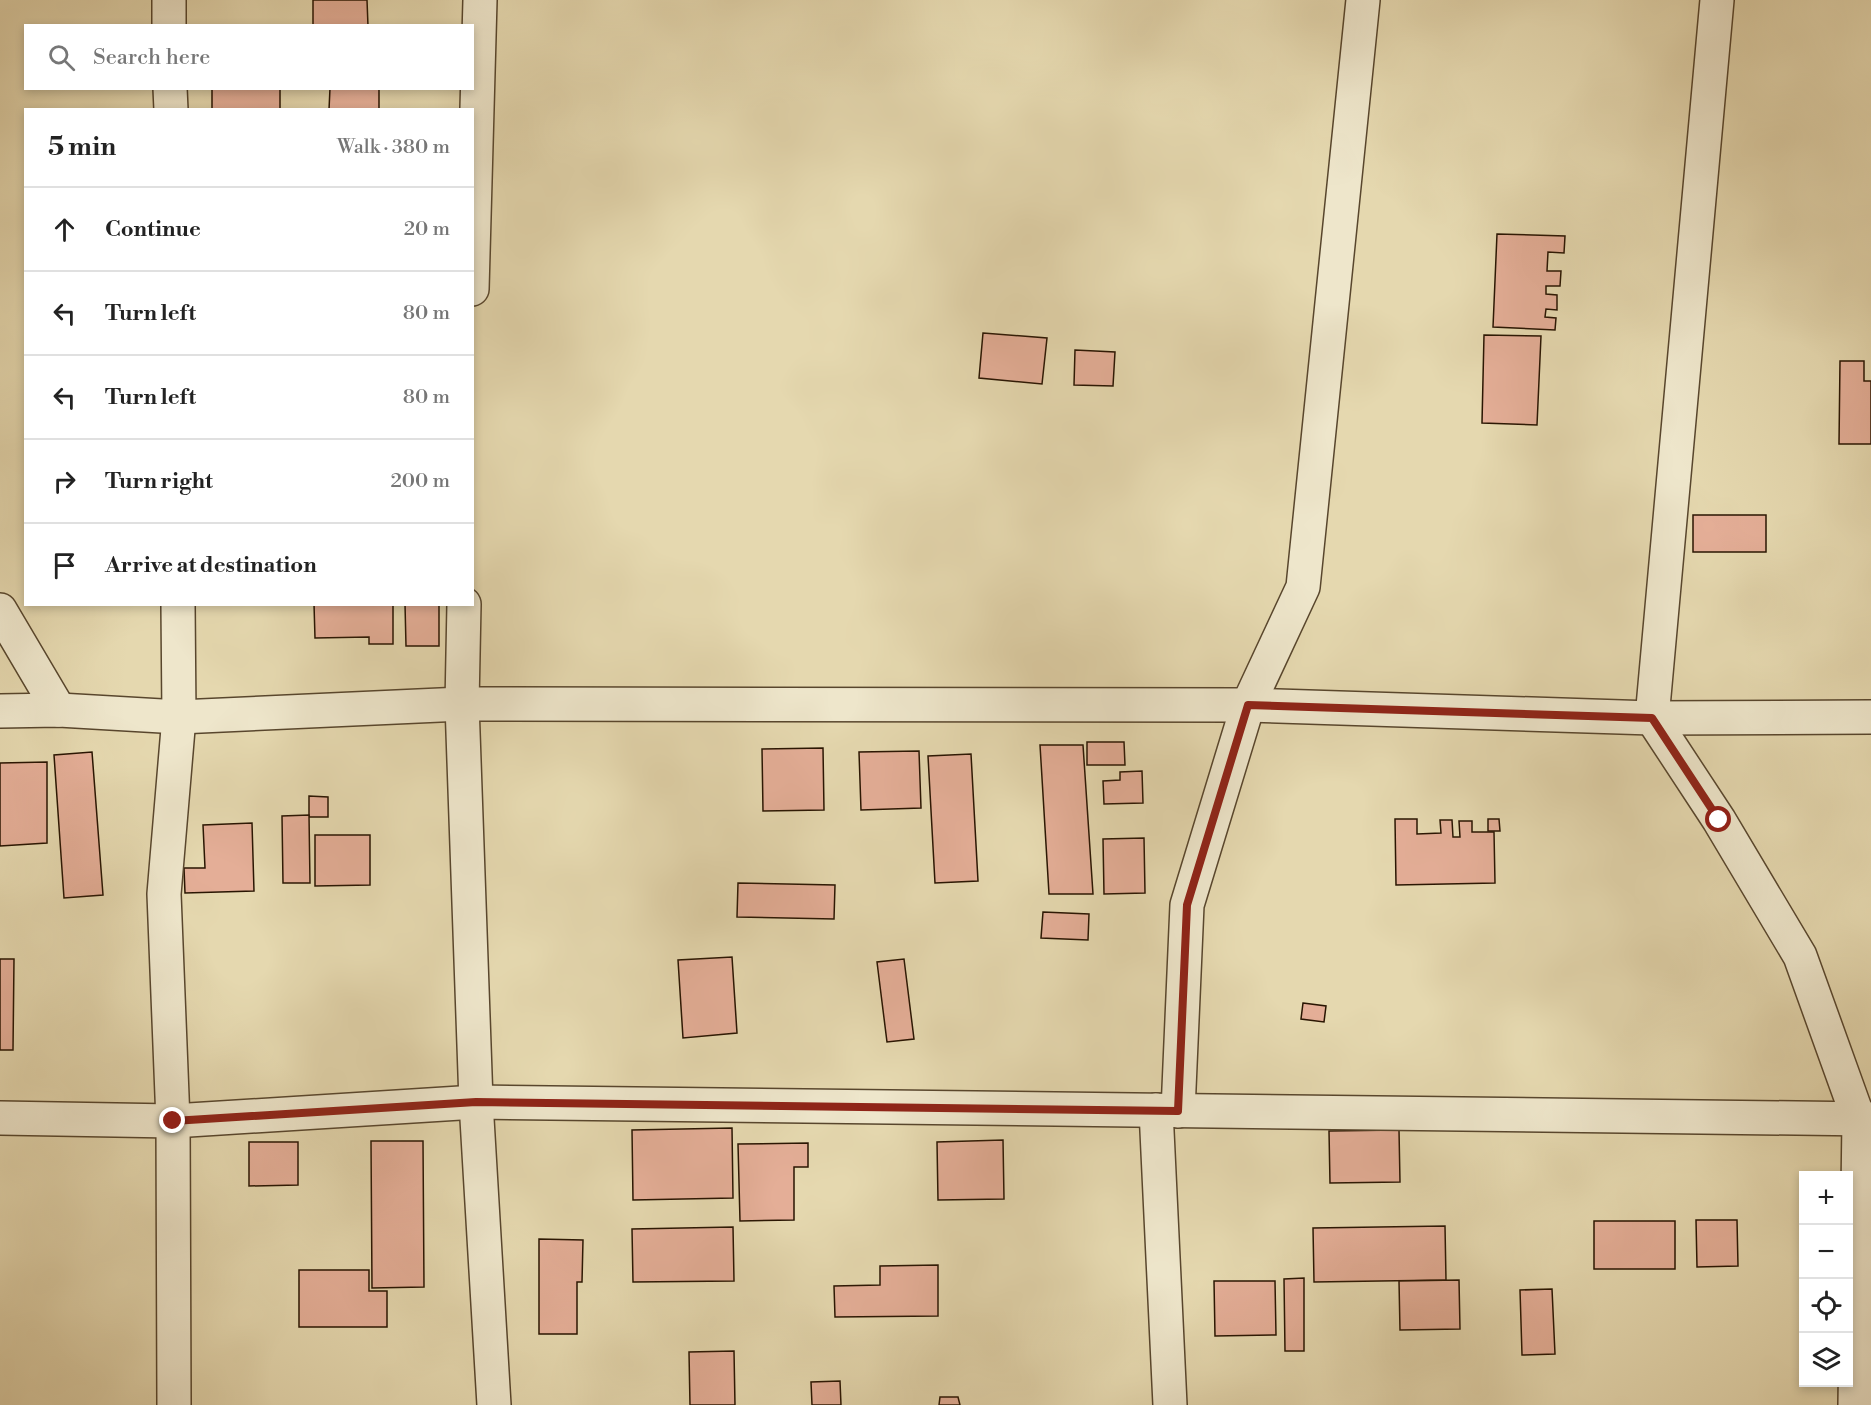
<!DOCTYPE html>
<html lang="en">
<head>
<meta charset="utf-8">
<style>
	body { margin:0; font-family:"Libre Bodoni",serif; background:#f6f6f6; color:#222 }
	.controls { position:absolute; right:18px; bottom:18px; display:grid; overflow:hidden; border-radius:0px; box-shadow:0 3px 9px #0003 }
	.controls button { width:54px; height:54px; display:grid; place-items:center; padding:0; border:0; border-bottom:2px solid #e0e0e0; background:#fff; color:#222; font:30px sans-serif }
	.stop { position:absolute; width:18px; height:18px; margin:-14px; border:4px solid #8f2418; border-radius:50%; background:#fff }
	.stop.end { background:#8f2418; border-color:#fff; box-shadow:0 2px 6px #0008 }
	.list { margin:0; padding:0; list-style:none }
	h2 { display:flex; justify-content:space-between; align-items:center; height:78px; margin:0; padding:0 24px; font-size:26px }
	h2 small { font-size:20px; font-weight:400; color:#767676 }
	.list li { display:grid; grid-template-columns:39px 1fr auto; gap:18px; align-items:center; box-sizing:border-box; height:84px; padding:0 24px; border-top:2px solid #e0e0e0 }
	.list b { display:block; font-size:22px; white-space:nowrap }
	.list em { font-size:20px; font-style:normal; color:#767676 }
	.icon { flex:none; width:33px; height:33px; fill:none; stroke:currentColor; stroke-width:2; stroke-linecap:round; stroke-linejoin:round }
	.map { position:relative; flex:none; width:1871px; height:1405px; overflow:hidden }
	.search { position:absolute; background:#fff; box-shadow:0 3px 9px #0003; left:24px; top:24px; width:450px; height:66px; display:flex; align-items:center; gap:15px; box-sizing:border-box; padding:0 21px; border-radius:0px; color:#767676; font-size:22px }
	.panel { position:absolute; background:#fff; box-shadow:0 3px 9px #0003; left:24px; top:108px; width:450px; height:498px; border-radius:0px }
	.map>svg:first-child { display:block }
	.building { fill:#e4ae97; stroke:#291502; stroke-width:1.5 }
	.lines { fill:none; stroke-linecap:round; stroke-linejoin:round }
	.street-casing { stroke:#58462d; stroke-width:36 }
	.street { stroke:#eee6cb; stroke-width:33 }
	.route { stroke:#8f2418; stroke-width:8 }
</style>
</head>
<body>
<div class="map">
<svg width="1871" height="1405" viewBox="0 0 1871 1405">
	<rect width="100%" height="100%" fill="#e5d8af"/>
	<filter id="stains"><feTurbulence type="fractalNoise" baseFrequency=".00333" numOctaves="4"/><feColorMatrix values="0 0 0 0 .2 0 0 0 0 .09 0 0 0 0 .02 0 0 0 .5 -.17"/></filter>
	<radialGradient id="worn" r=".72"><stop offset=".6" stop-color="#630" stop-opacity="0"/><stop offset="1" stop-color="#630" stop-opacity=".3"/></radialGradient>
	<g class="building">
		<polygon points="313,0 367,0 368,26 313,26"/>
		<rect x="212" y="88" width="68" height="22"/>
		<polygon points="330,88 379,88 379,110 329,110"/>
		<polygon points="1497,234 1565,236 1564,253 1548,252 1547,271 1561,271 1560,286 1546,286 1546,294 1557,295 1557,310 1546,309 1545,317 1556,318 1555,330 1493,327"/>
		<polygon points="983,333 1047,338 1042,384 979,378"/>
		<polygon points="1484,335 1541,336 1537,425 1482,423"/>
		<polygon points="1075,350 1115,352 1113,386 1074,385"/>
		<polygon points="1840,361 1864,361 1864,381 1871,381 1871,444 1839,444"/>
		<rect x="1693" y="515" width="73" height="37"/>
		<polygon points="314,604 393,604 393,644 369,644 369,637 315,638"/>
		<polygon points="405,604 439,604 439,646 406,646"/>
		<polygon points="1087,742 1124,742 1125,765 1087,765"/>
		<polygon points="1040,745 1083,745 1093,894 1049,894"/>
		<polygon points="823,748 824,810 763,811 762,749"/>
		<polygon points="919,751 921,808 861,810 859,752"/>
		<polygon points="92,752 103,895 64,898 54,755"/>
		<polygon points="971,754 978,881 935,883 928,756"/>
		<polygon points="47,762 47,843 0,846 0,763"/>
		<polygon points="1142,771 1143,803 1104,804 1103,781 1120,780 1120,772"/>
		<polygon points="309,796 328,797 328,817 309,817"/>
		<polygon points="309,815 310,883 283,883 282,816"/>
		<polygon points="1395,819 1417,819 1417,834 1441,833 1440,820 1452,820 1453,837 1460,837 1459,821 1472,821 1472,832 1494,832 1495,883 1396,885"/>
		<polygon points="1488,819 1499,819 1500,831 1488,831"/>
		<polygon points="252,823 254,891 185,893 184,868 205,868 203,825"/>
		<polygon points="315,835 370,835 370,885 315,886"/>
		<polygon points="1144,838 1145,893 1104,894 1103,839"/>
		<polygon points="738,883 835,885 834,919 737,917"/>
		<polygon points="1043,912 1089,914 1088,940 1041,938"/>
		<polygon points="732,957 737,1033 683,1038 678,960"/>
		<polygon points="0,959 14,959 13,1050 0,1050"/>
		<polygon points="904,959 914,1039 887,1042 877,962"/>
		<polygon points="1303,1003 1326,1006 1324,1022 1301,1019"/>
		<polygon points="732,1128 733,1198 633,1200 632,1130"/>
		<polygon points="1399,1130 1400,1182 1330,1183 1329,1131"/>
		<polygon points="1003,1140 1004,1199 938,1200 937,1142"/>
		<polygon points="371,1141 423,1141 424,1287 372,1288"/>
		<polygon points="249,1142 298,1142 298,1185 249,1186"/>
		<polygon points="808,1143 808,1167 794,1167 794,1220 740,1221 738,1144"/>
		<polygon points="1696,1220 1737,1220 1738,1266 1697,1267"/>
		<rect x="1594" y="1221" width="81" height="48"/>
		<polygon points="1445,1226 1446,1280 1314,1282 1313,1228"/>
		<polygon points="733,1227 734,1281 633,1282 632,1229"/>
		<polygon points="539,1239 583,1240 582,1282 577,1282 577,1334 539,1334"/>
		<polygon points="938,1265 938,1316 835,1317 834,1286 880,1285 880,1266"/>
		<polygon points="299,1270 369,1270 369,1291 387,1291 387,1327 299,1327"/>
		<polygon points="1304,1278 1304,1351 1285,1351 1284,1279"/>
		<polygon points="1459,1280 1460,1329 1400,1330 1399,1281"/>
		<polygon points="1214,1281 1275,1281 1276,1335 1215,1336"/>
		<polygon points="1552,1289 1555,1354 1522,1355 1520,1290"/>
		<polygon points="734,1351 735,1405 690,1405 689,1352"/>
		<polygon points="840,1381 841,1405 812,1405 811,1382"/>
		<polygon points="940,1397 958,1397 960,1405 939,1405"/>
	</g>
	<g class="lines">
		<g class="street-casing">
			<g id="street">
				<polyline points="169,0 169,26"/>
				<polyline points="1717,0 1652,718 1719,820 1800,956 1859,1120 1855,1405"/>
				<polyline points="170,88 171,110"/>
				<polyline points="472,289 480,0"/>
				<polyline points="464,604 462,704 476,1102 494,1405"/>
				<polyline points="0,610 59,710"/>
				<polyline points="0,711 59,710 179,717 462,704 1248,705 1652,718 1871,717"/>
				<polyline points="1156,1110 1170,1405"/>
				<polyline points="1178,1111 1187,905 1248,705 1303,587 1363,0"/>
				<polyline points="0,1118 173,1121 476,1102 1871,1119"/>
				<polyline points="174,1405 173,1121 164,894 179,717 178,604"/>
			</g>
		</g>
		<use href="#street" class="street"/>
	</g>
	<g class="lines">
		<polyline class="route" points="173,1121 476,1102 1178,1111 1187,905 1248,705 1652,718 1719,820"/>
	</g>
	<rect width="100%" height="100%" filter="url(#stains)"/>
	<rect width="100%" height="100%" fill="url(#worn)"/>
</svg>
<div class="controls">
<button>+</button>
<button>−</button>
<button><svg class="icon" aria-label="locate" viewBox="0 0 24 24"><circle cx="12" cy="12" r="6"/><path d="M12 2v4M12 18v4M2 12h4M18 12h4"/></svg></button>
<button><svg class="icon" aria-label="layers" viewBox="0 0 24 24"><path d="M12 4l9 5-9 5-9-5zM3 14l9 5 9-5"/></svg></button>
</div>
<div class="stop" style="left:1719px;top:820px"></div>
<div class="stop end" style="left:173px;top:1121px"></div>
<div class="search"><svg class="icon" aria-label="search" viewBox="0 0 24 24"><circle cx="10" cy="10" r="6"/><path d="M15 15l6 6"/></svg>Search here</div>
<section class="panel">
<h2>5 min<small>Walk · 380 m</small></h2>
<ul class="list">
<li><svg class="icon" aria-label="ahead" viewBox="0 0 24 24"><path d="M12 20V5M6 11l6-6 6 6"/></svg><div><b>Continue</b></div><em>20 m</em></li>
<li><svg class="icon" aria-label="left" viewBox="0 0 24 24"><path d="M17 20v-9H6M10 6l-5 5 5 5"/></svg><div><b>Turn left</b></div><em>80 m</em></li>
<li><svg class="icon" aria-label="left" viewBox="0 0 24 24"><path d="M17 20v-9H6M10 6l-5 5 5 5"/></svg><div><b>Turn left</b></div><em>80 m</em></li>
<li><svg class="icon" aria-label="right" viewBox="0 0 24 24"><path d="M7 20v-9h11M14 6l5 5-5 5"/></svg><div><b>Turn right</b></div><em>200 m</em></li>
<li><svg class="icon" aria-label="arrive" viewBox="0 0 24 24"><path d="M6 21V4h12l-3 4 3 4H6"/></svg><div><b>Arrive at destination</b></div></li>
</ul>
</section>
</div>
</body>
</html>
